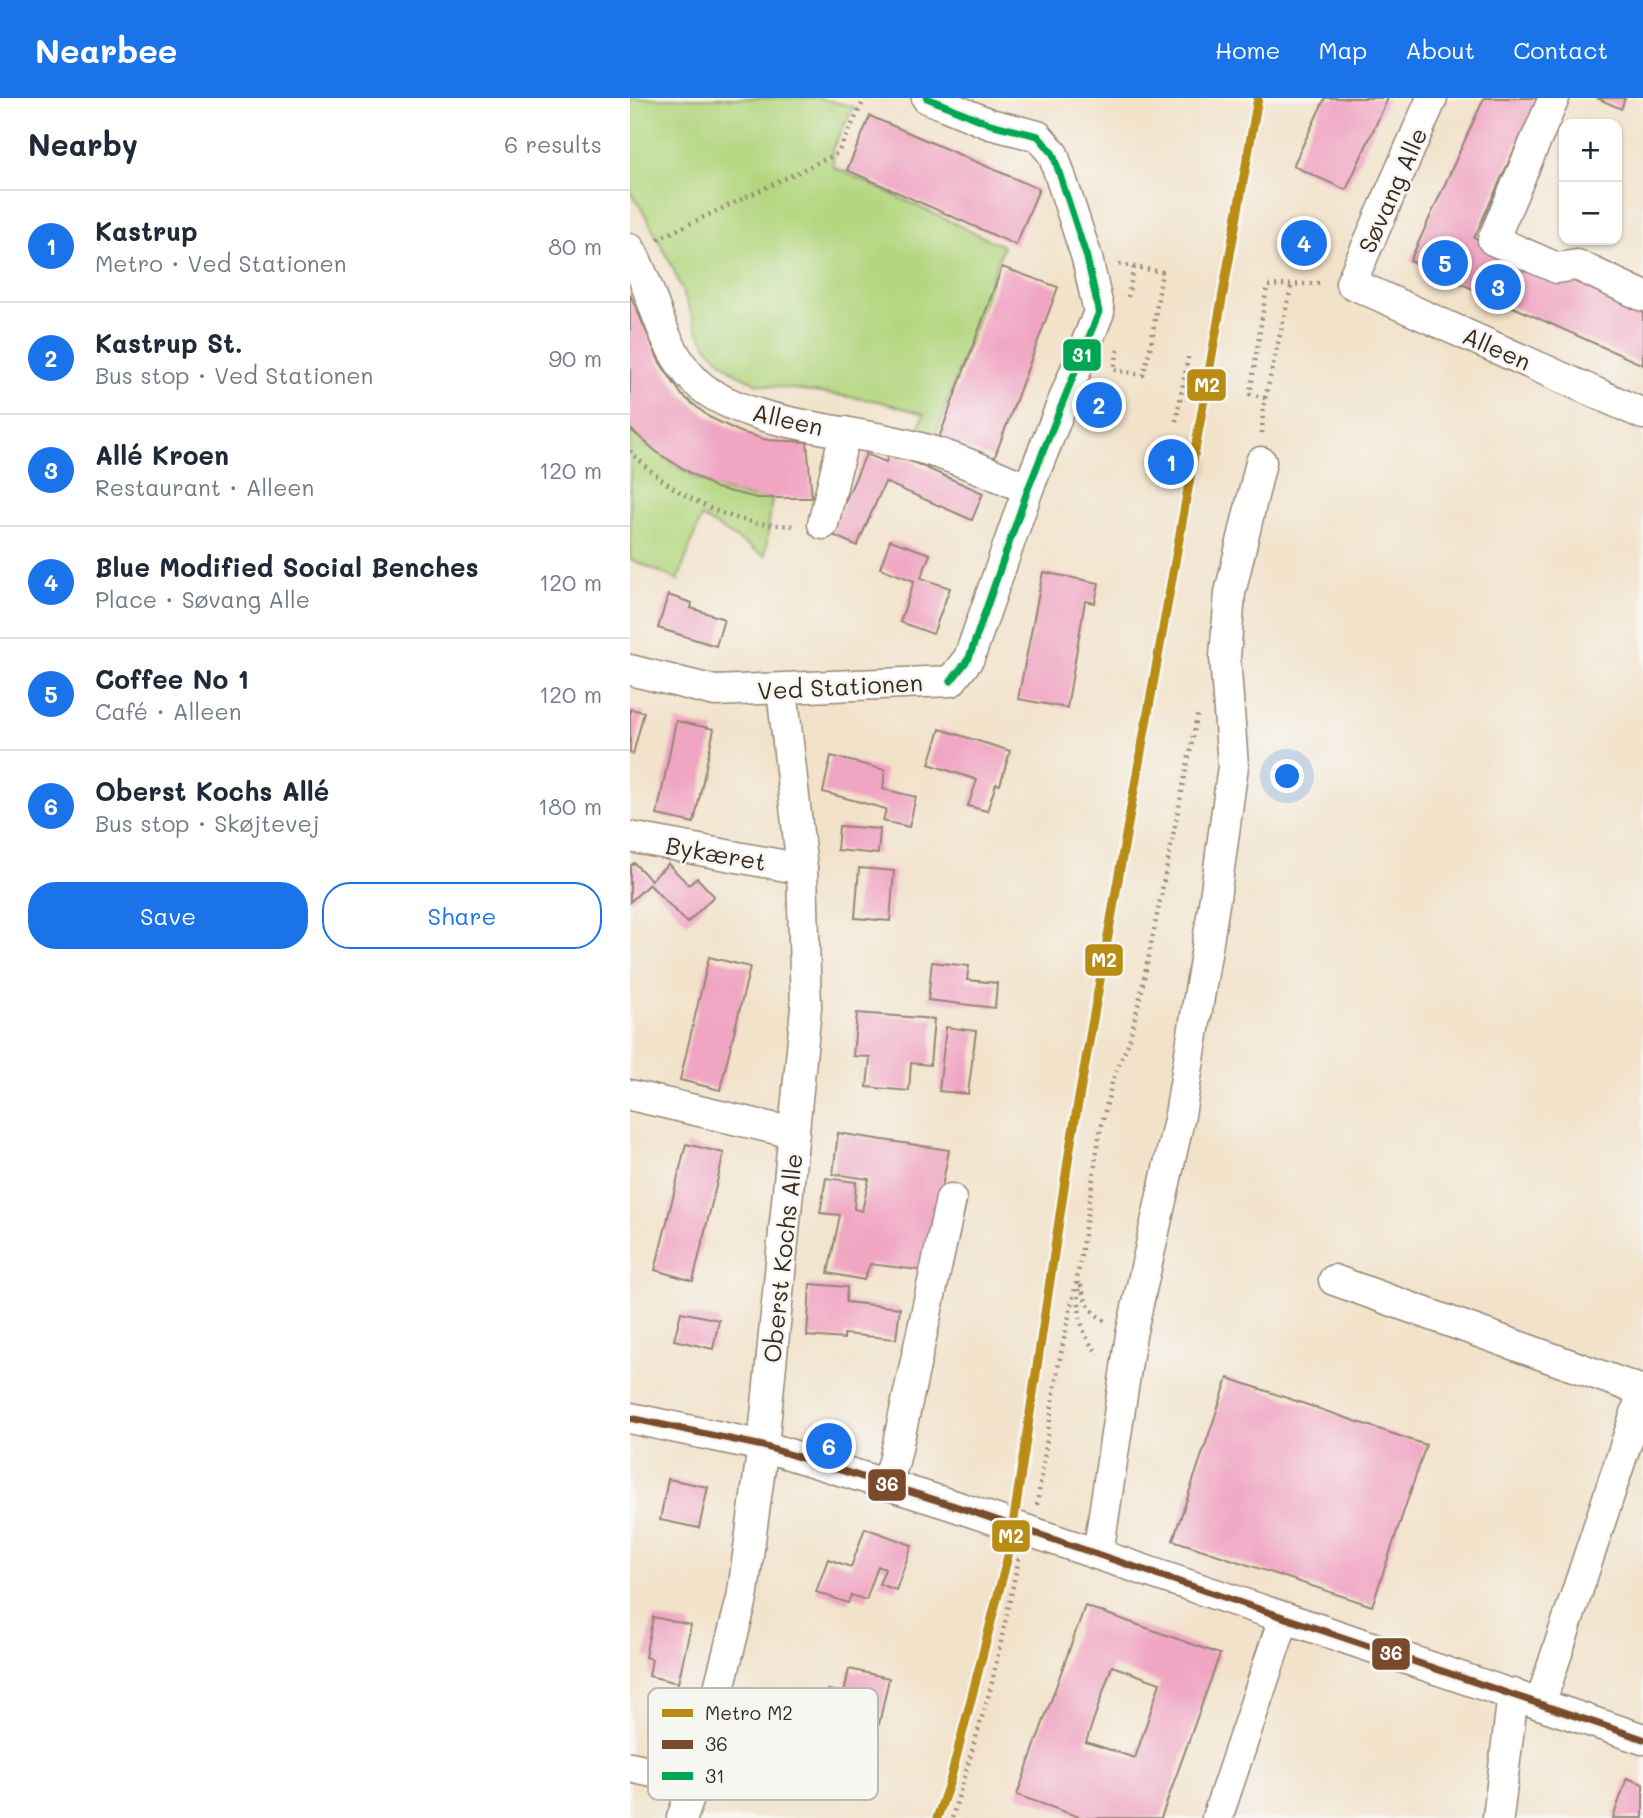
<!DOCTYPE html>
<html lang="en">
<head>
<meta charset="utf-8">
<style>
	body { margin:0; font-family:Mali,sans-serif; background:#f6f6f7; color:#1f2937 }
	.controls { position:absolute; right:21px; top:21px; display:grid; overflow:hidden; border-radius:14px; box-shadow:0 2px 5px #0004 }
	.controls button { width:63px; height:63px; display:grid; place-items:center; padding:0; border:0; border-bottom:2px solid #e0e1e3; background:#fff; color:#1f2937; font:35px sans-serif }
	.you { position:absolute; left:658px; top:679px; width:24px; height:24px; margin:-18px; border:5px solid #fff; border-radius:50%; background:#1a73e8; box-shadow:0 0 0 10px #1a73e833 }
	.badge { display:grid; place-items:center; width:46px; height:46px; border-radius:50%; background:#1a73e8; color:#fff; font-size:23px; font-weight:700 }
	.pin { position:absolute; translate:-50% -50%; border:4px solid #fff; box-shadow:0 2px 7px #0006 }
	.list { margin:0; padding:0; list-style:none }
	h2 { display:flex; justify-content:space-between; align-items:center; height:91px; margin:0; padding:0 28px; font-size:30px }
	h2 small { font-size:23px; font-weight:400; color:#747a83 }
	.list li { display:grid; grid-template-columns:46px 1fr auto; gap:21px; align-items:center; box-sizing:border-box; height:112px; padding:0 28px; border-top:2px solid #e0e1e3 }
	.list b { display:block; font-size:26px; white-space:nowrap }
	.list p { margin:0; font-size:23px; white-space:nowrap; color:#747a83 }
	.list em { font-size:23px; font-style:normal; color:#747a83 }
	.actions { display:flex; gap:14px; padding:21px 28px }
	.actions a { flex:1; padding:16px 0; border:2px solid #1a73e8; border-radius:28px; text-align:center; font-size:24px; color:#1a73e8 }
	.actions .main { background:#1a73e8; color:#fff }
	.map { position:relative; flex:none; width:1013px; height:1720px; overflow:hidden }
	header { display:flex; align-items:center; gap:42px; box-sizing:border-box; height:98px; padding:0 35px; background:#1a73e8; color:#fff }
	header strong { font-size:33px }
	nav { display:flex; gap:38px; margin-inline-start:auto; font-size:24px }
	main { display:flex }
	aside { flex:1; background:#fff }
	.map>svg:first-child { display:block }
	.green { fill:#b3d67f; stroke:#77804e; stroke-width:2 }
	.building { fill:#f0a6c3; fill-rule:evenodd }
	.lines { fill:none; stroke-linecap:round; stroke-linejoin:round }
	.minor-casing { stroke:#968674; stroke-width:33 }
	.path { stroke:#968674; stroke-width:4.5; stroke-dasharray:2 5; stroke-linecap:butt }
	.minor { stroke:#fff; stroke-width:30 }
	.bus-1-casing { stroke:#f6f6f2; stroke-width:12 }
	.bus-2-casing { stroke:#f6f6f2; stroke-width:12 }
	.bus-1 { stroke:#7a4b2a; stroke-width:7 }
	.bus-2 { stroke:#00a651; stroke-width:7 }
	.metro-1-casing { stroke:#f6f6f2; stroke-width:14 }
	.metro-1 { stroke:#b98c15; stroke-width:9 }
	.labels { text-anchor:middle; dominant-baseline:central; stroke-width:5; stroke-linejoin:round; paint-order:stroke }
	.street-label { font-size:24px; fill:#3b2a1e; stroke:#f6f6f2 }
	.key { fill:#f6f6f2; stroke:#beb9b2; stroke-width:2 }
	.key-label { font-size:19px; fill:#3b2a1e }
	.line-badge { stroke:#f6f6f2; stroke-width:2.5 }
	.badge-label { font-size:19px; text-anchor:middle; font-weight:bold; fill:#fff }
</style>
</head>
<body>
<header>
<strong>Nearbee</strong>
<nav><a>Home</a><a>Map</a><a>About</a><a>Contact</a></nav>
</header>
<main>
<aside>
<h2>Nearby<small>6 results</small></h2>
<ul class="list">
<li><span class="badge">1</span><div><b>Kastrup</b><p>Metro · Ved Stationen</p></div><em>80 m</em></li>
<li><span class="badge">2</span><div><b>Kastrup St.</b><p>Bus stop · Ved Stationen</p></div><em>90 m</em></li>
<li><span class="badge">3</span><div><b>Allé Kroen</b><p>Restaurant · Alleen</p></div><em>120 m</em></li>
<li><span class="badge">4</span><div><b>Blue Modified Social Benches</b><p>Place · Søvang Alle</p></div><em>120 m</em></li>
<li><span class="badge">5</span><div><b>Coffee No 1</b><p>Café · Alleen</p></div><em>120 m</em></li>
<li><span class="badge">6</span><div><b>Oberst Kochs Allé</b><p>Bus stop · Skøjtevej</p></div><em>180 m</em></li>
</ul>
<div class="actions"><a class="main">Save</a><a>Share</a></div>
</aside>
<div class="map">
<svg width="1013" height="1720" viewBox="0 0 1013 1720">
	<rect width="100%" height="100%" fill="#f6f6f2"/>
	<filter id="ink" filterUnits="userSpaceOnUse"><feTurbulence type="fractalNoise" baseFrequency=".0143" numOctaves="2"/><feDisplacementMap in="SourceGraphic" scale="14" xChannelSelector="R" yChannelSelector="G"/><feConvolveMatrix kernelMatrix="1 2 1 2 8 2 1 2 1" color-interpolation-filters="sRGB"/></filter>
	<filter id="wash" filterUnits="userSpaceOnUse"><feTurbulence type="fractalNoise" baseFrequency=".00686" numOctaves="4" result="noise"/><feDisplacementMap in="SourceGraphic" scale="28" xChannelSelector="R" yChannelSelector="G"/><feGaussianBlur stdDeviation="1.57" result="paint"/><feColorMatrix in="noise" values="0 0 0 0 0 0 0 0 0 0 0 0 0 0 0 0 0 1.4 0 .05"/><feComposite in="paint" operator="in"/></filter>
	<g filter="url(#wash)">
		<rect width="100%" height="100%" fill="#f2e2ca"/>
		<g class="green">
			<polygon points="0,0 189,0 224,9 202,51 204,69 373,148 306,337 287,335 294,316 248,303 128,286 105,275 82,254 69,235 43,170 16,118 0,94"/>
			<path d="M0 331C40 366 86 401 142 400L135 458 71 419 48 482 0 461Z"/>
		</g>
		<g id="blocks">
			<g class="building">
				<polygon points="695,0 758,0 716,92 663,68"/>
				<polygon points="854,0 908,0 844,140 1013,213 1013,267 780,163"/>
				<polygon points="967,0 995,0 991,11"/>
				<polygon points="240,18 409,91 386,147 217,72"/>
				<polygon points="372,169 428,189 364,361 309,340"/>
				<polygon points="0,196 29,263 52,297 79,319 110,334 138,342 177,344 182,400 127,400 86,390 29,356 0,331"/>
				<polygon points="260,354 353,395 342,422 255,384 227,448 201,436 236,356 256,364"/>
				<polygon points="260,442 300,456 291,480 320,490 303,536 270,524 284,483 250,470"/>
				<polygon points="413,474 469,485 465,505 455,503 437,610 388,601"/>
				<polygon points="38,497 62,505 61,510 94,521 86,548 28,530"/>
				<polygon points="0,611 14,614 3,656 0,655"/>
				<polygon points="46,623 84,631 64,725 27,717"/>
				<polygon points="310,631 380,653 370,687 366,686 357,713 338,708 347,682 299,666"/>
				<polygon points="201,658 255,672 253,691 286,699 279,729 253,723 256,711 193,694"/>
				<polygon points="209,728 250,731 248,756 207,752"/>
				<polygon points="4,765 21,782 38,766 59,787 67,780 84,798 57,825 19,786 0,804 0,768"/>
				<polygon points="229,770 264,773 260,823 225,820"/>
				<polygon points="79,859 120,869 90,992 50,982"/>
				<polygon points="302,864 339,868 337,882 367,885 365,910 298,902"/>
				<polygon points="227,915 304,921 300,967 281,965 279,993 237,989 240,959 223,958"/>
				<polygon points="316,929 346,933 338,996 309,993"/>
				<polygon points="208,1035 319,1052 296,1173 240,1166 234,1182 198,1175 210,1117 190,1115 196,1080 226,1084 224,1111 232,1113 239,1081 203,1076"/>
				<polygon points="56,1046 94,1055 63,1183 25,1172"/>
				<polygon points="180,1186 217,1189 216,1204 270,1210 266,1241 214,1236 214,1241 177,1238"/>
				<polygon points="51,1214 89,1222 83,1251 44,1242"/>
				<polygon points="598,1280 796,1347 742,1508 543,1442"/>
				<polygon points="38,1381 78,1389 69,1430 30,1422"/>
				<polygon points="235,1430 282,1447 266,1492 249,1486 255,1471 248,1468 236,1502 221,1497 218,1505 186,1494 198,1461 221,1469"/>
				<path d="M455 1508 590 1556 531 1720H452L387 1697ZM482 1568 530 1585 505 1660 456 1644Z"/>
				<polygon points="23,1519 61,1527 48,1585 19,1578 22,1561 15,1559"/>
				<polygon points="219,1571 259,1580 249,1626 193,1614 198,1592 214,1595"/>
				<polygon points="997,1680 1013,1686 1013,1720 983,1720"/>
			</g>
		</g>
	</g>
	<g filter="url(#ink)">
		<use href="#blocks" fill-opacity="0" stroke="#968674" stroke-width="2"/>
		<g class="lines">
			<g class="minor-casing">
				<g id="minor">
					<polyline points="802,0 721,185 1013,316"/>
					<polyline points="924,0 863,142 927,170 947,167 1013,198"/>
					<path d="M0 151C25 194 29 248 66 284 113 328 221 331 283 348 323 358 361 375 398 391"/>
					<polyline points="193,426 215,334"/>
					<polyline points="0,572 85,593 321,583 339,560 398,391 469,214 457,160 423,56 408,38 360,26 297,0"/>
					<polyline points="0,739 172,771"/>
					<polyline points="0,997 164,1035"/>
					<polyline points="704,1182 1013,1293"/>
					<polyline points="0,1320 133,1348 322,1407 1013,1641"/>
					<polyline points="256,1387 264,1364 321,1101"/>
					<polyline points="468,1456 501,1237 550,1017 585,800 603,668 595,559 600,495 631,364"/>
					<polyline points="910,1606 1013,1294"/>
					<polyline points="0,1669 65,1683"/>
					<polyline points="52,1720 65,1683 112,1501 133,1348 176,910 172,771 152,591"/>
					<polyline points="587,1720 654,1520"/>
					<polyline points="868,1720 883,1596"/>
				</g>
			</g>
			<g class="path">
				<polyline points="28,141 208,55 235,0"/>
				<polyline points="498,199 504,169"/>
				<polyline points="488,252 484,272 513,277 521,247 532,174 489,166"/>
				<polyline points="635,300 620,296 637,188 692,185"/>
				<polyline points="546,323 559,255"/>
				<polyline points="632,335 633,310 662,185"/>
				<path d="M0 353C31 387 81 417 127 425 139 427 152 427 165 428"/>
				<path d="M448 1184C449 1211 448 1236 469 1256"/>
				<path d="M451 1187C455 1205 460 1214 476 1223"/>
				<polyline points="407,1407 428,1269 448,1176 470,1034 483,981 499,944 512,891 568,614"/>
				<polyline points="322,1720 361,1589 389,1460"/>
			</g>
			<use href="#minor" class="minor"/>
			<g class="bus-1-casing">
				<polyline id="bus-1" points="0,1320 133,1348 322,1407 1013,1641"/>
			</g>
			<g class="bus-2-casing">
				<polyline id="bus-2" points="297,0 360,26 408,38 423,56 457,160 469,214 398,391 339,560 321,583"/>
			</g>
			<use href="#bus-1" class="bus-1"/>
			<use href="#bus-2" class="bus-2"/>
			<g class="metro-1-casing">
				<polyline id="metro-1" points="307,1720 320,1683 379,1454 440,1050 628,0"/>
			</g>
			<use href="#metro-1" class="metro-1"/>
		</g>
	</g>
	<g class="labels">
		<g class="street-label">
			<text transform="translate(762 92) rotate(-66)">Søvang Alle</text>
			<text transform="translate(867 250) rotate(24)">Alleen</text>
			<text transform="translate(158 321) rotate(13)">Alleen</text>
			<text transform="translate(210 588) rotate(-3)">Ved Stationen</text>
			<text transform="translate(86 755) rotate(10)">Bykæret</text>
			<text transform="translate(152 1160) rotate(-84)">Oberst Kochs Alle</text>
		</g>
	</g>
	<rect x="18" y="1590" width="230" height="112" rx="10" class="key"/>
	<rect x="32" y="1611" width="31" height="8" fill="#b98c15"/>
	<rect x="32" y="1642" width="31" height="9" fill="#7a4b2a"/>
	<rect x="32" y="1674" width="31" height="8" fill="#00a651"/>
	<g class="key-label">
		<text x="75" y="1622">Metro M2</text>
		<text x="75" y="1653">36</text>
		<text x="75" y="1685">31</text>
	</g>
	<g class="line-badge">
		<rect x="432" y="240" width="40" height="34" rx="7" fill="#00a651"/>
		<rect x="556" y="270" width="41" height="34" rx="7" fill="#b98c15"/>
		<rect x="454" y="845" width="40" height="34" rx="7" fill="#b98c15"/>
		<rect x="237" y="1370" width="40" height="34" rx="7" fill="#7a4b2a"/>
		<rect x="361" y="1421" width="40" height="34" rx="7" fill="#b98c15"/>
		<rect x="741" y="1539" width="40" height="34" rx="7" fill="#7a4b2a"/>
	</g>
	<g class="badge-label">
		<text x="452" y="264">31</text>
		<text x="577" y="294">M2</text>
		<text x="474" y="869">M2</text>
		<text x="257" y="1393">36</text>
		<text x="381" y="1445">M2</text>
		<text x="761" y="1562">36</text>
	</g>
</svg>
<div class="controls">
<button>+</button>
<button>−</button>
</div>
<div class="you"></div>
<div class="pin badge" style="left:541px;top:364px">1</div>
<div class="pin badge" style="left:469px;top:307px">2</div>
<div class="pin badge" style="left:868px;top:189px">3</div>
<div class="pin badge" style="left:674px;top:145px">4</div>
<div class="pin badge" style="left:815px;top:165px">5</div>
<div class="pin badge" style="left:199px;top:1348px">6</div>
</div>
</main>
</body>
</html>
